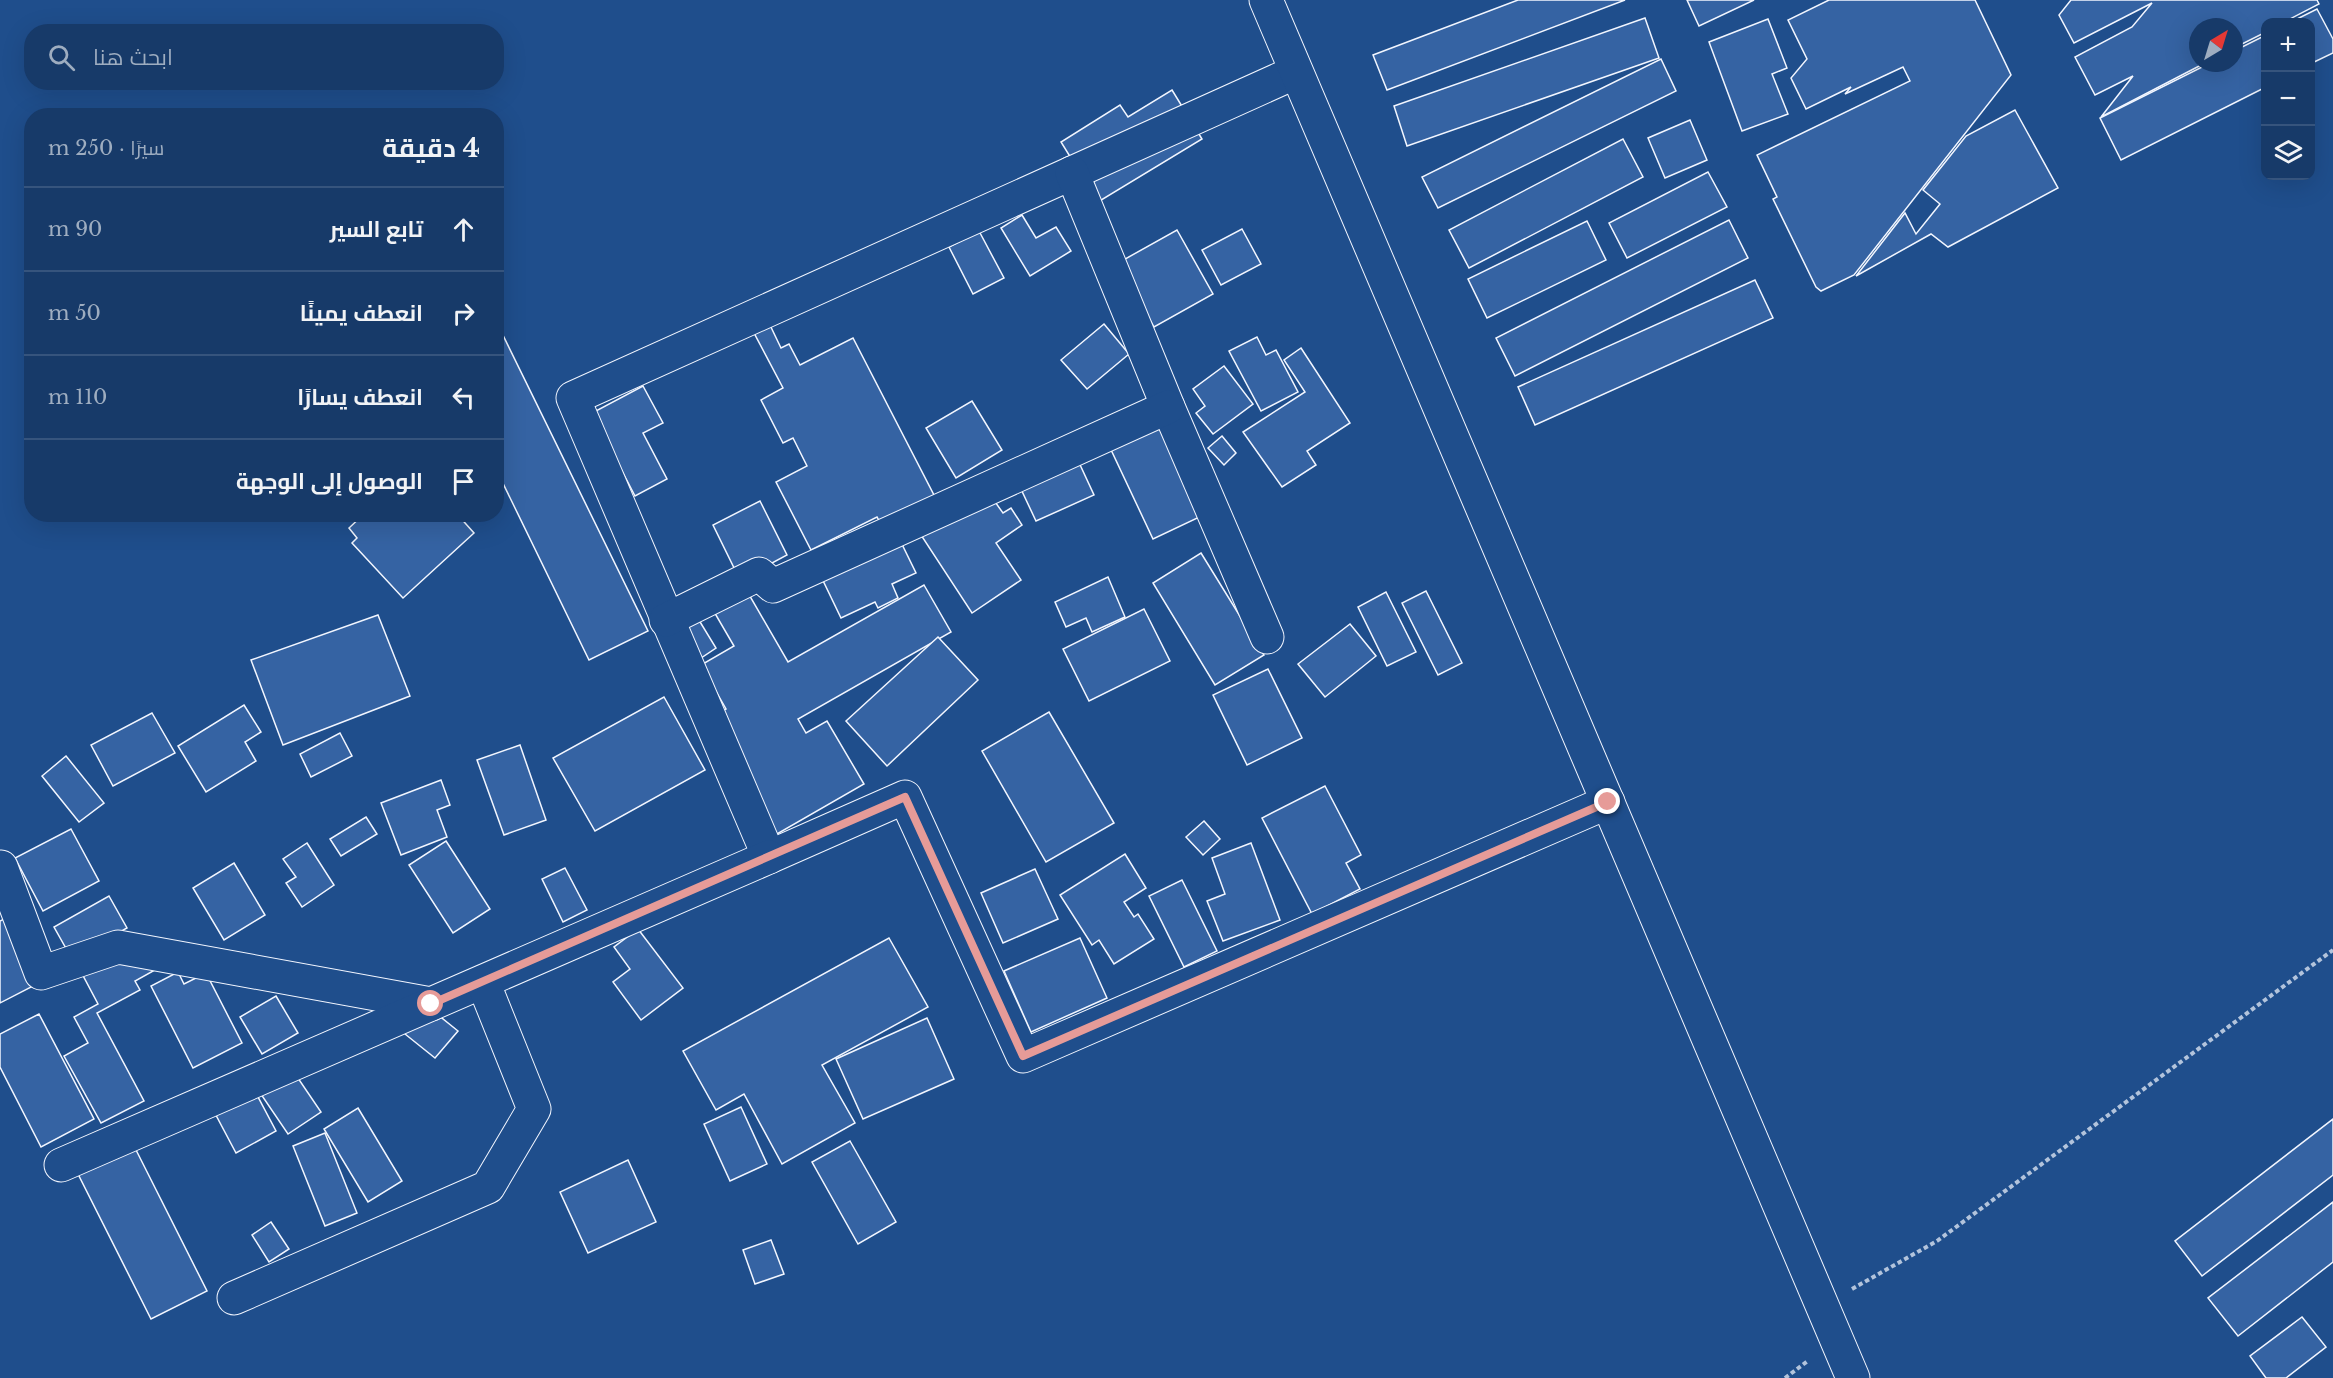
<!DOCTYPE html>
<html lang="ar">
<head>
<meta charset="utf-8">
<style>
	body { margin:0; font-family:"Libre Baskerville",Cairo,serif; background:#244571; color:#f1f3f6; direction:rtl }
	.controls { position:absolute; right:18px; top:18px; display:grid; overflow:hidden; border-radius:12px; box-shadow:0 6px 24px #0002 }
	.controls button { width:54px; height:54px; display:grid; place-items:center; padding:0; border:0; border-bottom:2px solid #36547d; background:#173a69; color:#f1f3f6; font:30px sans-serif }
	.compass { position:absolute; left:2189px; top:18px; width:54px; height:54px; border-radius:50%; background:#173a69; box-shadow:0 6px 24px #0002; rotate:38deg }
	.stop { position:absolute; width:18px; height:18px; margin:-14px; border:4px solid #e69b98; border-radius:50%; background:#fff }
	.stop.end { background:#e69b98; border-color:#fff; box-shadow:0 2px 6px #0008 }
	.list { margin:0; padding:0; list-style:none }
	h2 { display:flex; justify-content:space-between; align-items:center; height:78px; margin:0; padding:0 24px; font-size:26px }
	h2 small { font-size:20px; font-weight:400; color:#9eadc0 }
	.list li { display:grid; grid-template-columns:39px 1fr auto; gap:18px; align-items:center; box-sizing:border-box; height:84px; padding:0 24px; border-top:2px solid #36547d }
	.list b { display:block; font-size:22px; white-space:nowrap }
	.list em { font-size:20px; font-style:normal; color:#9eadc0 }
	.icon { flex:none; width:33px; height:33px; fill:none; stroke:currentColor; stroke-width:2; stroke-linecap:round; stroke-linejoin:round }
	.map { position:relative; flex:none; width:2333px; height:1378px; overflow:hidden; direction:ltr }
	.search { position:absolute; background:#173a69; box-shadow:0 6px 24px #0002; left:24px; top:24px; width:480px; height:66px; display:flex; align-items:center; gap:15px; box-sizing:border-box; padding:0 21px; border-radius:24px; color:#9eadc0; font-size:22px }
	.panel { position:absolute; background:#173a69; box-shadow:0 6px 24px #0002; left:24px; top:108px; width:480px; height:414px; border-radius:24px; direction:rtl }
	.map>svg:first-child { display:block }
	.building { fill:#3563a3; stroke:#f2f6ff; stroke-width:1.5 }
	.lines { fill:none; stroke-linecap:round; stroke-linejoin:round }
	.minor-casing { stroke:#f2f6ff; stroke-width:35 }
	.primary-casing { stroke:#f2f6ff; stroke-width:35 }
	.path { stroke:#b3c4dc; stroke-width:4; stroke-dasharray:4.5 3; stroke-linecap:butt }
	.minor { stroke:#1f4e8c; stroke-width:33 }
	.primary { stroke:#1f4e8c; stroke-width:33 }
	.route { stroke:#e69b98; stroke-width:8 }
</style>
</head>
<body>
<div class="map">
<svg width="2333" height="1378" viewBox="0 0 2333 1378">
	<rect width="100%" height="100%" fill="#1f4e8c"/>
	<g class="building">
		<polygon points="1518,0 1625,0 1387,90 1373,55"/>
		<polygon points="1687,0 1754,0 1699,26"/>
		<polygon points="1829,0 1975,0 2011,75 1854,275 1821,291 1816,287 1773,199 1777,197 1757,155 1910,81 1903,67 1845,94 1851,87 1806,109 1791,78 1807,59 1788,20"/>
		<polygon points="2071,0 2317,0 2319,4 2284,22 2266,22 2266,32 2234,48 2234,27 2198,27 2198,63 2205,63 2101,117 2133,76 2095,95 2075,57 2132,27 2152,3 2074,43 2059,15"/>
		<polygon points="2317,9 2333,39 2333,53 2310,64 2310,22 2291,22"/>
		<polygon points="1645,18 1659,58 1407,146 1394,106"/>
		<polygon points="1768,19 1787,68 1772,74 1788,114 1742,131 1709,42"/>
		<polygon points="2266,35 2266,87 2121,160 2100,118 2210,63 2234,63 2234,51"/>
		<polygon points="1661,59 1676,91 1438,208 1422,177"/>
		<polygon points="1172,90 1202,139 1098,202 1061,142 1120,105 1128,117"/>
		<polygon points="2015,110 2058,188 1948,247 1931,234 1856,276 1905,213 1916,234 1940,204 1923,190 1966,136"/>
		<polygon points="1690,120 1707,160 1665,178 1648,138"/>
		<polygon points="1623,139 1643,177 1469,268 1449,230"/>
		<polygon points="1708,172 1727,207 1627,258 1609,223"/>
		<polygon points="1022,215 1036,238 1056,227 1071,251 1030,276 1001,228"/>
		<polygon points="1729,220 1748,258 1515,376 1496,338"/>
		<polygon points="1587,221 1606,260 1487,318 1468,279"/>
		<polygon points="1242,229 1261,264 1221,285 1202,250"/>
		<polygon points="1177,230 1213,294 1154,327 1118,263"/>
		<polygon points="979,231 1004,278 973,294 949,247"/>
		<polygon points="1755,280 1773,318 1535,425 1518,387"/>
		<polygon points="496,321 648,631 589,660 496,469"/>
		<polygon points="769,323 781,348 789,344 800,365 853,338 936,499 882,526 877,517 811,550 776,482 807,466 793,438 783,443 761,400 783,388 753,331"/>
		<polygon points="1104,324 1129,354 1087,389 1061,360"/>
		<polygon points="1257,337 1266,355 1276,350 1298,392 1261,411 1229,351"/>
		<polygon points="1301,348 1350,423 1307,451 1316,465 1282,487 1243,432 1305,392 1284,360"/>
		<polygon points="1224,366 1253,404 1213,434 1196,413 1205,406 1193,389"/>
		<polygon points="643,386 663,423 643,433 667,479 635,496 592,413"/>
		<polygon points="972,401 1002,450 956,478 926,428"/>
		<polygon points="1158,411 1208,513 1153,539 1105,437"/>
		<polygon points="1222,436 1236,453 1224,465 1208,448"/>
		<polygon points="1069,441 1094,495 1036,521 1011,468"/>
		<polygon points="988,492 1003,513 1011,508 1022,525 996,543 1021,580 972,613 921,535"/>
		<polygon points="760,501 787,555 740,580 713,525"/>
		<polygon points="364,514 457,514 474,533 403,598 352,543 357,538 349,528"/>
		<polygon points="895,530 916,573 892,584 898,598 878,608 875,602 841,618 816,566"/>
		<polygon points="1201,553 1264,655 1215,685 1153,583"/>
		<polygon points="1108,577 1125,617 1092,632 1086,618 1066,627 1055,602"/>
		<polygon points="924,585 951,632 798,719 806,733 827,721 864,784 777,834 711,718 726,709 701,665 734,646 713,610 747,591 788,662"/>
		<polygon points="1426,591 1462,663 1438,675 1402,603"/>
		<polygon points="1386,592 1416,652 1387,666 1358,607"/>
		<polygon points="1144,609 1170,661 1089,701 1063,649"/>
		<polygon points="694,612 716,648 689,666 666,629"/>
		<polygon points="378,615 410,696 283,745 251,660"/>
		<polygon points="1350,624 1376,656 1325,697 1298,664"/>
		<polygon points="938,637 978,680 887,766 846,721"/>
		<polygon points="1268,669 1302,738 1247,765 1213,695"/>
		<polygon points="664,697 705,770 595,831 553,758"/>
		<polygon points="244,705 261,732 245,742 256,761 206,792 178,746"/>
		<polygon points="1049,712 1114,823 1046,862 982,751"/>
		<polygon points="152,713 175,753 113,786 91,745"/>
		<polygon points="340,733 352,756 311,777 300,754"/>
		<polygon points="520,745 546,820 504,835 477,760"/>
		<polygon points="66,756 104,803 79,822 42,776"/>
		<polygon points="441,780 450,805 437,810 447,837 401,855 381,803"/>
		<polygon points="1325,786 1361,855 1346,863 1360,889 1312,914 1262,818"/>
		<polygon points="366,817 377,834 341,856 330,839"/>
		<polygon points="1204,821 1220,839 1203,855 1186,837"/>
		<polygon points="71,829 99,881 43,911 15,858"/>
		<polygon points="446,841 490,909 453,933 409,865"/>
		<polygon points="307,843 334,885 302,907 286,883 296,877 283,859"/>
		<polygon points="1251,843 1280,920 1223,941 1207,901 1225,894 1212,858"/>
		<polygon points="1125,854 1146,888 1124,902 1134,917 1138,914 1154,939 1114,964 1099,940 1092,945 1060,895"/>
		<polygon points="234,863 265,915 224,940 193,888"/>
		<polygon points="565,868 587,910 563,922 542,879"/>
		<polygon points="1035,869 1058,919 1003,943 981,893"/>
		<polygon points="1182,880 1217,951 1184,967 1149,896"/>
		<polygon points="109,896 127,928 72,959 54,927"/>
		<polygon points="6,918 39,983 0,1003 0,921"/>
		<polygon points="638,929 683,988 641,1020 613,982 630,969 614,947"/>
		<polygon points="137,937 155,970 135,981 140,990 97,1013 144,1101 101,1123 64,1056 88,1043 74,1017 98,1004 79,968"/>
		<polygon points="889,938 928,1007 822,1065 855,1123 782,1164 744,1094 716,1110 683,1051"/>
		<polygon points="1080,938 1107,998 1031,1032 1004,971"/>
		<polygon points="178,972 184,984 206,973 242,1043 193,1068 151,986"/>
		<polygon points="276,996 298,1033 262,1054 240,1017"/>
		<polygon points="422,1002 458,1031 435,1058 400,1030"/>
		<polygon points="39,1014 94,1119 41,1147 0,1067 0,1034"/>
		<polygon points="927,1018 954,1079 863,1119 836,1059"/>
		<polygon points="283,1056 321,1112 288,1134 250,1078"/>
		<polygon points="249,1080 276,1131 236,1153 209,1102"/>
		<polygon points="741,1107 767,1164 730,1181 704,1124"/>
		<polygon points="358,1108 402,1181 368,1202 324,1129"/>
		<polygon points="2333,1119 2333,1175 2202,1276 2175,1241"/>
		<polygon points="325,1133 357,1213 325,1226 293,1146"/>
		<polygon points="131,1140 207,1291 151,1319 75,1168"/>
		<polygon points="850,1141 896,1222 858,1244 812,1162"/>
		<polygon points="628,1160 656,1222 588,1253 560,1192"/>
		<polygon points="2333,1202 2333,1262 2238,1336 2208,1298"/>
		<polygon points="271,1222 289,1249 269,1262 252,1235"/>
		<polygon points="771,1240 784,1274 755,1284 743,1250"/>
		<polygon points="2302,1317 2326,1347 2286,1378 2266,1378 2250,1356"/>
	</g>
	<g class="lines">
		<g class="minor-casing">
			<g id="minor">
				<polyline points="1296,72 573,398 769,857 905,797 1023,1056 1608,802"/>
				<polyline points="1072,173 1168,407 1267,637"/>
				<polyline points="666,620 759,574 773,586 1168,407"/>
				<polyline points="1,867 41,973 118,947 431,1004"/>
				<polyline points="61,1165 769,857"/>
				<polyline points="234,1298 488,1187 534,1109 483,982"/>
			</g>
		</g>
		<g class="primary-casing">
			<polyline id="primary" points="1266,0 1853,1378"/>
		</g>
		<g class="path">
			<polyline points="1852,1289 1937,1241 2333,950"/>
			<polyline points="1785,1378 1809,1360"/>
		</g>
		<use href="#minor" class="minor"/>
		<use href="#primary" class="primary"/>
	</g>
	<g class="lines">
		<polyline class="route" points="431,1004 905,797 1023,1056 1608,802"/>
	</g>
</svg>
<div class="controls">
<button>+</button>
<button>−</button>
<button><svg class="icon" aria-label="layers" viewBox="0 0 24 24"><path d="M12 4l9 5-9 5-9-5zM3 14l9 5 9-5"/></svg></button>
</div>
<svg class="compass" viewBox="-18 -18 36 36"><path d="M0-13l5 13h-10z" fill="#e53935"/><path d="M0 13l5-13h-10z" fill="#9eadc0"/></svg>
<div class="stop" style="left:431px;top:1004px"></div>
<div class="stop end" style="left:1608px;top:802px"></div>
<div class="search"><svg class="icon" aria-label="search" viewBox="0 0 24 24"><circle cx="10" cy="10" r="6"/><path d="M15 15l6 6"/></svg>ابحث هنا</div>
<section class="panel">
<h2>4 دقيقة<small>سيرًا · 250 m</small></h2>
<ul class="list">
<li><svg class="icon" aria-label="ahead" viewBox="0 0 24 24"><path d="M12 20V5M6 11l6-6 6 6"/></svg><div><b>تابع السير</b></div><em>90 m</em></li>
<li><svg class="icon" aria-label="right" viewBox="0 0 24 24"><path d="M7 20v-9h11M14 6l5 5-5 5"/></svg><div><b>انعطف يمينًا</b></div><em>50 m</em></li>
<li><svg class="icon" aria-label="left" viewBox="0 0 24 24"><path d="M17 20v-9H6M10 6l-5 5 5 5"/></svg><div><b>انعطف يسارًا</b></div><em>110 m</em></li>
<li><svg class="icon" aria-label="arrive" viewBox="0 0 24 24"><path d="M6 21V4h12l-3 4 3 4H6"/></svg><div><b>الوصول إلى الوجهة</b></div></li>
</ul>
</section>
</div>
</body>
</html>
